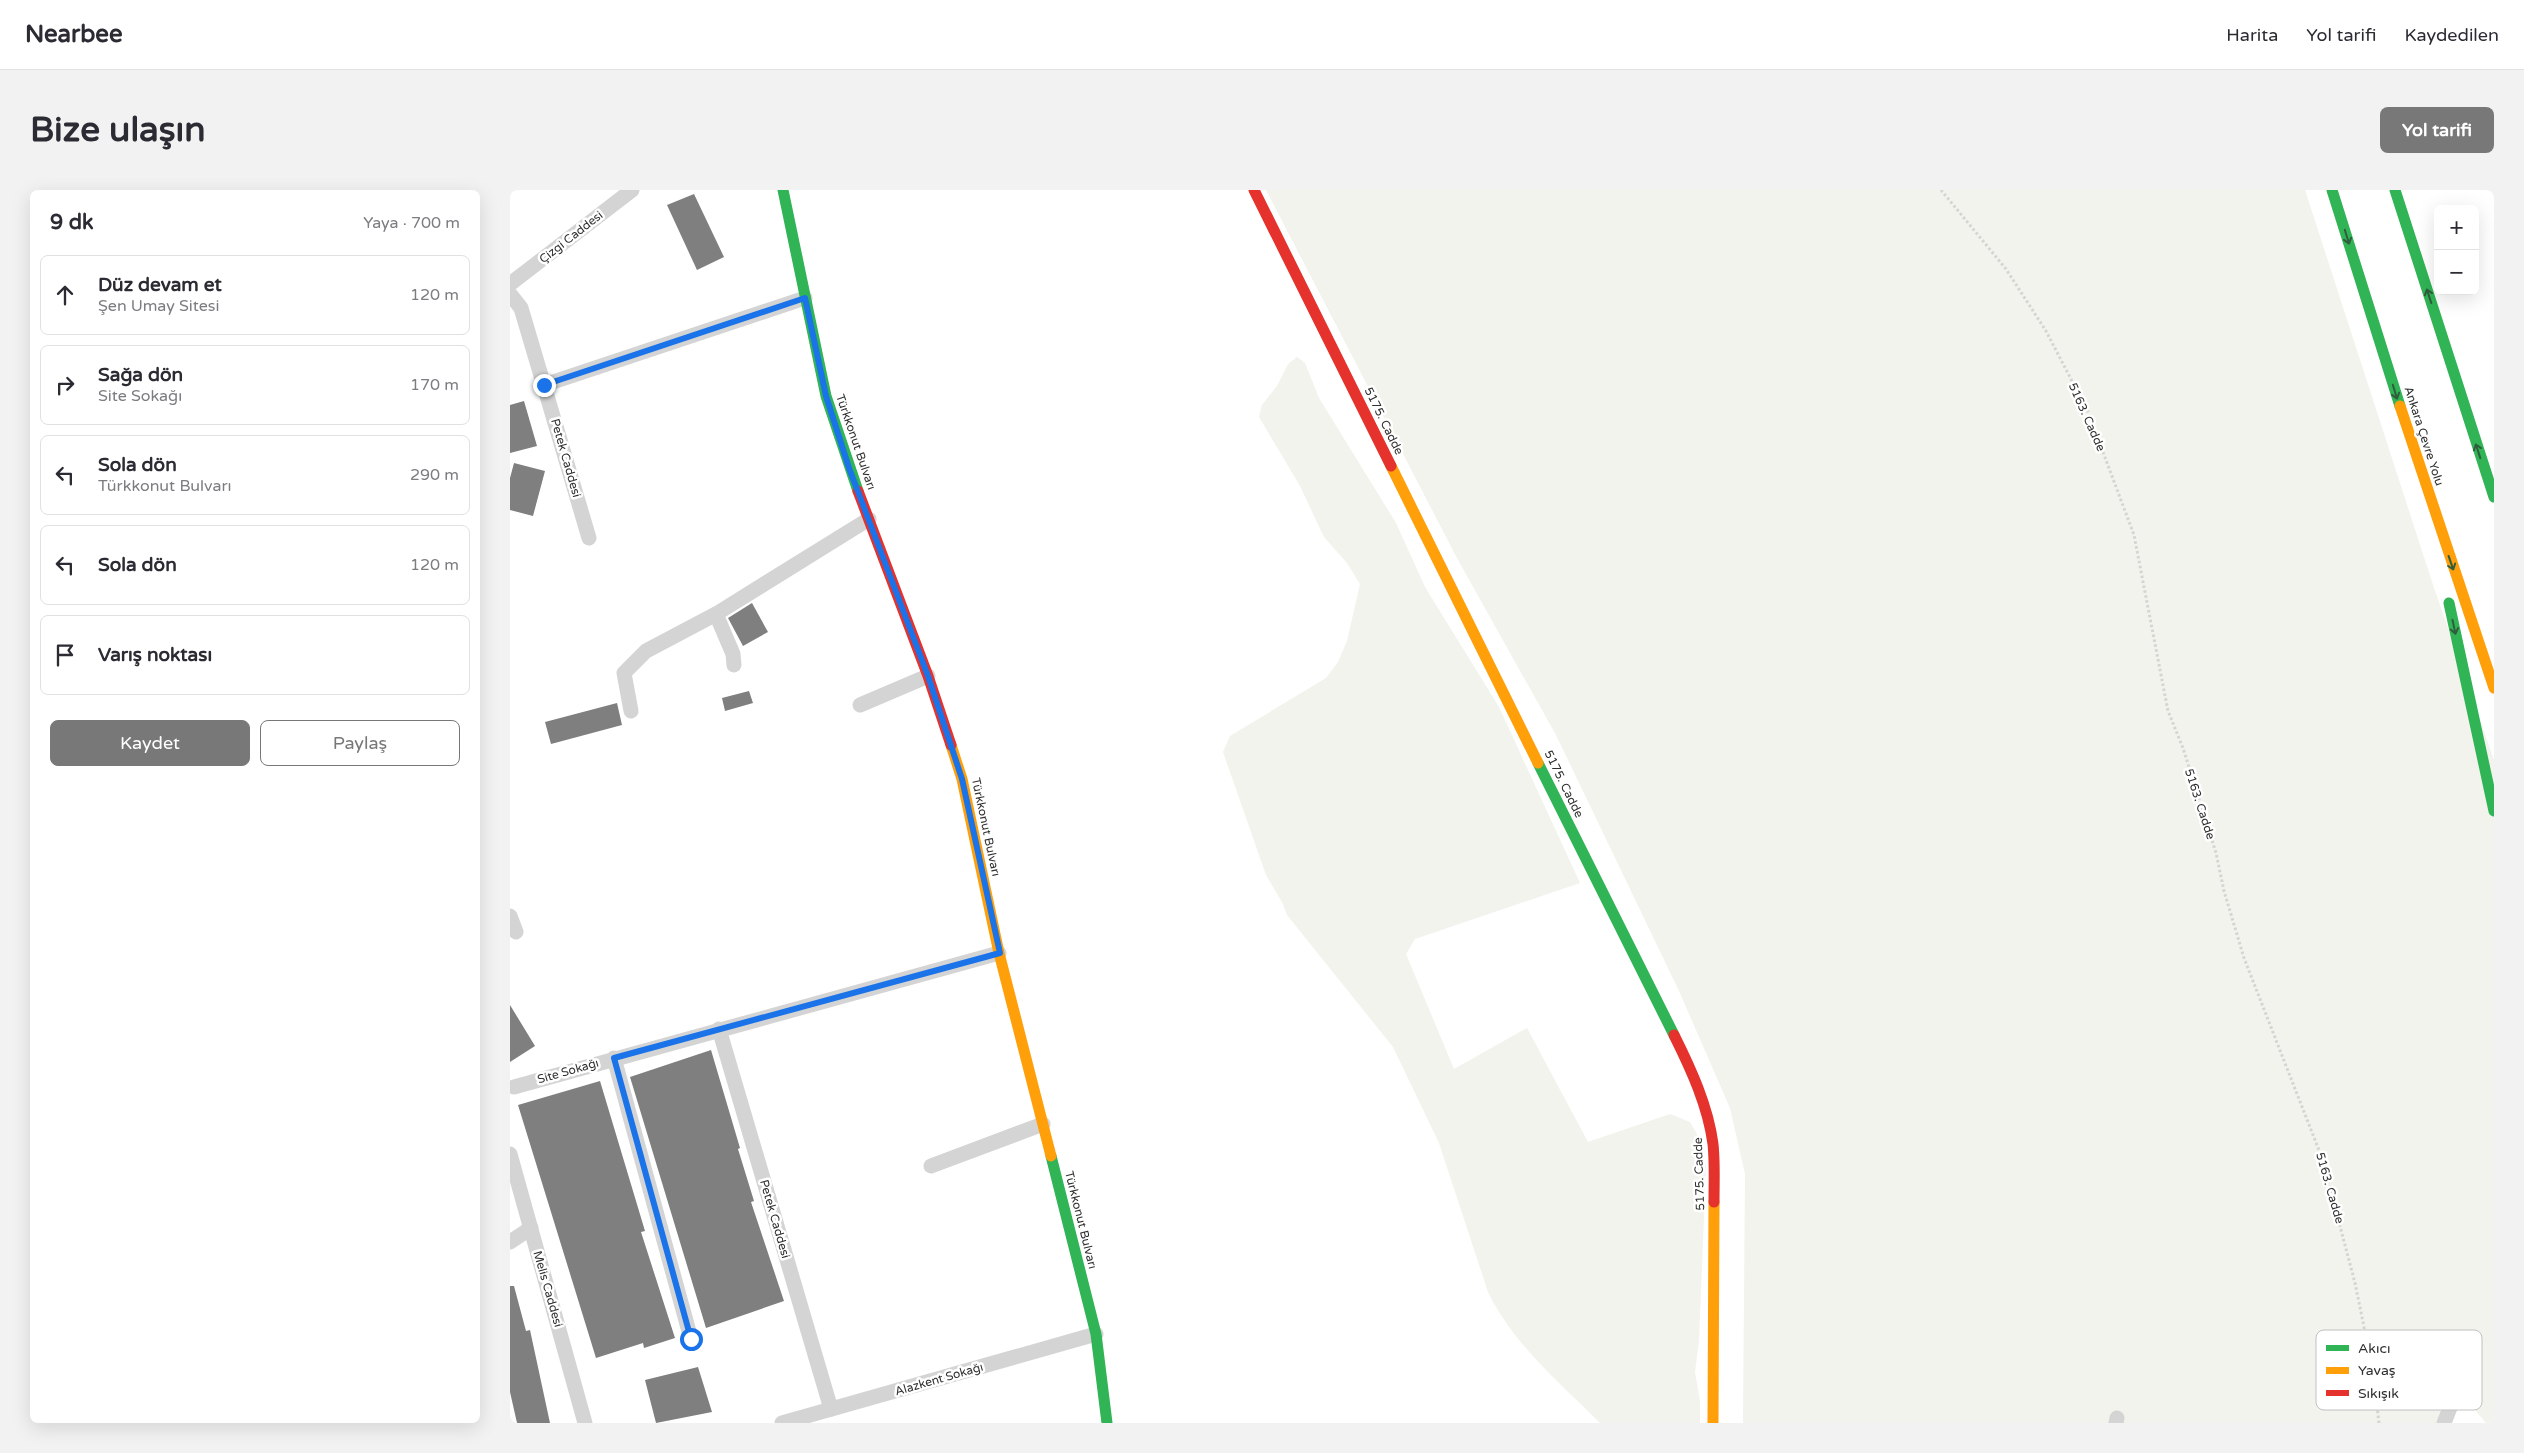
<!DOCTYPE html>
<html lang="tr">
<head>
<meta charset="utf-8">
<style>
	body { margin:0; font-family:"Varela Round",sans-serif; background:#f2f2f3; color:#2b2b33 }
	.controls { position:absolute; right:15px; top:15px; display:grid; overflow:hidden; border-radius:8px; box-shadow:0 5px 20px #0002 }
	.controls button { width:45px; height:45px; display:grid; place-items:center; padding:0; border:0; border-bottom:1px solid #e1e1e2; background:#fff; color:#2b2b33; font:25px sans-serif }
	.stop { position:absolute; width:15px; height:15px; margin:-11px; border:4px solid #1a73e8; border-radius:50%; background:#fff }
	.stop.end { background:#1a73e8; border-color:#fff; box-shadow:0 1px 5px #0008 }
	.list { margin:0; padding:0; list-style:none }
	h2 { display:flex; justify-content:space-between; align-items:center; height:65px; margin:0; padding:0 20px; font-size:21px }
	h2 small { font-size:16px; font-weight:400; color:#7c7c81 }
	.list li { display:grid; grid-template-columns:32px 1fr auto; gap:15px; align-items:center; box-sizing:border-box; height:80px; margin:0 10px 10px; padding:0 10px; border:1px solid #e1e1e2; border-radius:8px }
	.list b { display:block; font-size:19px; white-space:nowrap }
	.list p { margin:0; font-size:16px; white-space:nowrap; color:#7c7c81 }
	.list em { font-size:16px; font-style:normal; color:#7c7c81 }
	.actions { display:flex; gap:10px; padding:15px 20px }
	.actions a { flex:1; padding:11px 0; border:1px solid #787878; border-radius:8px; text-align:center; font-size:18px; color:#787878 }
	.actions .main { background:#787878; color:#fff }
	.icon { flex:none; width:28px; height:28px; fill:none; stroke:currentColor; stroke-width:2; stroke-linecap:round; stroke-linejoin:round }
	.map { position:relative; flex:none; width:1984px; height:1233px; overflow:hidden; border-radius:8px }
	header { display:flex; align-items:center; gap:30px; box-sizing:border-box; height:70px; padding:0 25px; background:#fff; border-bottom:1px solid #e1e1e2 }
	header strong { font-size:24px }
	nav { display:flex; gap:28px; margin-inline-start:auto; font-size:18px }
	.intro { display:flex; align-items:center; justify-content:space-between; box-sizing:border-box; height:120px; padding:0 30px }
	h1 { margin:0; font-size:35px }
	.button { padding:12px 22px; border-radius:8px; background:#787878; color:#fff; font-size:18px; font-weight:700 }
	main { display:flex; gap:30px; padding:0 30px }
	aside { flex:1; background:#fff; border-radius:8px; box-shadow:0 5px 20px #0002 }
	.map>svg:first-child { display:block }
	.green { fill:#f1f3ec }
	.building { fill:#7f7f7f }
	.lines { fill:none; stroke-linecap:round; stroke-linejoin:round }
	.path { stroke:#d4d4d4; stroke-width:3; stroke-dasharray:2.5 2.5; stroke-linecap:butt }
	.street { stroke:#d4d4d4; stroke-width:15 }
	.fast { stroke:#30b455; stroke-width:11 }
	.slow { stroke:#ff9f0a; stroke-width:11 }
	.jam { stroke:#e5322d; stroke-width:11 }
	.oneway { stroke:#305e3d }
	.route { stroke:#1a73e8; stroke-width:6 }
	.labels { text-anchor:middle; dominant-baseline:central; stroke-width:5; stroke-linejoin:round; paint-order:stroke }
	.street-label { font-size:12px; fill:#303030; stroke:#fff }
	.key { fill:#fff; stroke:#c1c1c1; stroke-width:1 }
	.key-label { font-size:14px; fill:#303030 }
</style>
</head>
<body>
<header>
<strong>Nearbee</strong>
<nav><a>Harita</a><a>Yol tarifi</a><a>Kaydedilen</a></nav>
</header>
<div class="intro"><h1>Bize ulaşın</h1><a class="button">Yol tarifi</a></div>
<main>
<aside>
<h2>9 dk<small>Yaya · 700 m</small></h2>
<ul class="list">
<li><svg class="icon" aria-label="ahead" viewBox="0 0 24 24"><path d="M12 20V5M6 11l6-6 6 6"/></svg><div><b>Düz devam et</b><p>Şen Umay Sitesi</p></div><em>120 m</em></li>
<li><svg class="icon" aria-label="right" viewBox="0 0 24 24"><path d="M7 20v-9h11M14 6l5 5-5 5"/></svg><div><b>Sağa dön</b><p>Site Sokağı</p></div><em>170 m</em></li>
<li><svg class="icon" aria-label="left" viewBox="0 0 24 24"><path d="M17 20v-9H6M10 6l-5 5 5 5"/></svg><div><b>Sola dön</b><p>Türkkonut Bulvarı</p></div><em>290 m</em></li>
<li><svg class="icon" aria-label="left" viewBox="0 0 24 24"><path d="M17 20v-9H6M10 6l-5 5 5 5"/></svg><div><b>Sola dön</b></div><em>120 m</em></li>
<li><svg class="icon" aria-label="arrive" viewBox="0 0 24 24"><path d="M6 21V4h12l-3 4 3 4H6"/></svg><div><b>Varış noktası</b></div></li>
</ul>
<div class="actions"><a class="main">Kaydet</a><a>Paylaş</a></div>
</aside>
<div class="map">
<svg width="1984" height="1233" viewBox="0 0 1984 1233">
	<rect width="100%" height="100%" fill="#fff"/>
	<g class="green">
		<polygon points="756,0 1795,0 1924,398 1984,570 1984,1233 1976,1233 1948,1200 1931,1219 1926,1233 1233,1233 1235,984 1220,918 1169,801 1046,545 948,370"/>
		<path d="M787 167 795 173 809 208 886 333 915 397 989 517 1070 693 905 749 896 764 944 879 1017 838 1078 952 1160 924 1180 932 1187 944 1196 977 1189 1151 1185 1182 1190 1211V1233H1090C1049 1192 1004 1155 978 1102L929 953 883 857 777 725 773 714 756 685 713 562 720 546 816 488 828 472 837 451 850 394 837 373 814 347 790 296 749 227 752 215 767 196 778 174Z"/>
	</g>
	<g class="building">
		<polygon points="184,4 214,67 187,80 157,15"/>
		<polygon points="14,211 27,256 0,263 0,215"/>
		<polygon points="4,273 35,281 23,326 0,320 0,288"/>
		<polygon points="242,413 258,442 233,456 218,428"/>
		<polygon points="239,501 243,513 215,521 212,508"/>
		<polygon points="107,513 112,535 41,554 35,532"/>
		<polygon points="0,815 25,856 0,872"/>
		<polygon points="201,860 230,958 228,959 244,1011 241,1012 274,1111 196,1138 120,887"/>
		<polygon points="90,891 135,1041 131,1042 165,1148 134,1158 133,1153 86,1168 8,915"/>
		<polygon points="0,1096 4,1096 16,1141 20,1140 40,1233 7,1233 0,1202"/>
		<polygon points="188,1177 202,1222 146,1233 135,1190"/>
	</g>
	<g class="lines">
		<g class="path">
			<polyline points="1431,0 1496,79 1536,141 1578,222 1624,345 1658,521 1673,558 1706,663 1714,701 1734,768 1812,968 1845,1093 1862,1176 1911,1191 1932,1203"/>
			<polyline points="1862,1176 1869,1233"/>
		</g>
		<g class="street">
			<polyline points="0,94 122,0"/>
			<polyline points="0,104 11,118 79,348"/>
			<polyline points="34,195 295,108"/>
			<polyline points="224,475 223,464 206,424 359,329"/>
			<polyline points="350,515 418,486"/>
			<polyline points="121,521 114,483 136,461 206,424"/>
			<polyline points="0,726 6,742"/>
			<polyline points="209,839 321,1219"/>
			<polyline points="104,868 181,1149"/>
			<polyline points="4,897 489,763"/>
			<polyline points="0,964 75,1233"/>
			<polyline points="421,976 533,934"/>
			<polyline points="0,1052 21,1038"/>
			<polyline points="272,1233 586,1144"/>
			<polyline points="1606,1233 1607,1228"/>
			<polyline points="1934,1233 1943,1210"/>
		</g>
		<g class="fast">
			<polyline points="273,0 316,206 348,301"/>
			<polyline points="1822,0 1890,216"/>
			<polyline points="1885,0 1984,307"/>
			<polyline points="1939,413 1984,621"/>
			<polyline points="1028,573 1164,845"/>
			<polyline points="541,966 586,1144 597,1233"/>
		</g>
		<g class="slow">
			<polyline points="1890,216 1984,498"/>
			<polyline points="881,276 1028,573"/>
			<polyline points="441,555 452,589 489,763 541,966"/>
			<polyline points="1203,1233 1204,1012"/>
		</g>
		<g class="jam">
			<polyline points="744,0 881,276"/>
			<polyline points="348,301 418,486 441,555"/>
			<path d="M1164 845C1181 879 1198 916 1203 954 1205 973 1204 993 1204 1012"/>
		</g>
	</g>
	<defs><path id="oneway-shaft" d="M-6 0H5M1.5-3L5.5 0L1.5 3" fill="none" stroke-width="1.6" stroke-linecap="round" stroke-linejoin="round" transform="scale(1.25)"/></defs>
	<g class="oneway">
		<use href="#oneway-shaft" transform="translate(1837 47) rotate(73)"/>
		<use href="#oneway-shaft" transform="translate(1919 106) rotate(-108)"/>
		<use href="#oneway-shaft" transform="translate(1885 202) rotate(73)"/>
		<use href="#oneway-shaft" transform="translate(1968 261) rotate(-108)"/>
		<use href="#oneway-shaft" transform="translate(1941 373) rotate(71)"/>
		<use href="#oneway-shaft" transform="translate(1944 437) rotate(78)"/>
	</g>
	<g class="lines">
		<polyline class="route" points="34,195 295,108 316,206 339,278 418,486 452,589 490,763 104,868 181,1149"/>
	</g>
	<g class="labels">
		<g class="street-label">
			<text transform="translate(61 47) rotate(-38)">Çizgi Caddesi</text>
			<text transform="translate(1577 227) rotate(66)">5163. Cadde</text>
			<text transform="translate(874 231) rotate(64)">5175. Cadde</text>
			<text transform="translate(1914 246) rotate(72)">Ankara Çevre Yolu</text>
			<text transform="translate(346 252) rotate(71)">Türkkonut Bulvarı</text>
			<text transform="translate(56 268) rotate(74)">Petek Caddesi</text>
			<text transform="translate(1054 594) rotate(64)">5175. Cadde</text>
			<text transform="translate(1690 614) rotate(72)">5163. Cadde</text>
			<text transform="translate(476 637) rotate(78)">Türkkonut Bulvarı</text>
			<text transform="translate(58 881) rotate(-16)">Site Sokağı</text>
			<text transform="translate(1189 984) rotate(-92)">5175. Cadde</text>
			<text transform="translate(1820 998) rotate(74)">5163. Cadde</text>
			<text transform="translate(265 1029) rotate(74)">Petek Caddesi</text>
			<text transform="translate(571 1030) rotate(76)">Türkkonut Bulvarı</text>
			<text transform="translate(38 1099) rotate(74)">Melis Caddesi</text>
			<text transform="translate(429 1189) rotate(-16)">Alazkent Sokağı</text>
		</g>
	</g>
	<rect x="1806" y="1140" width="166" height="80" rx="8" class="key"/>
	<rect x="1816" y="1155" width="23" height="6" fill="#30b455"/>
	<rect x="1816" y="1177" width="23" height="7" fill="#ff9f0a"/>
	<rect x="1816" y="1200" width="23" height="6" fill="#e5322d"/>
	<g class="key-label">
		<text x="1848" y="1163">Akıcı</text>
		<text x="1848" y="1185">Yavaş</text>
		<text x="1848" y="1208">Sıkışık</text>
	</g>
</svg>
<div class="controls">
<button>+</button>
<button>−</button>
</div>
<div class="stop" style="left:181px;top:1149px"></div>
<div class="stop end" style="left:34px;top:195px"></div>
</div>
</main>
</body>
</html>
